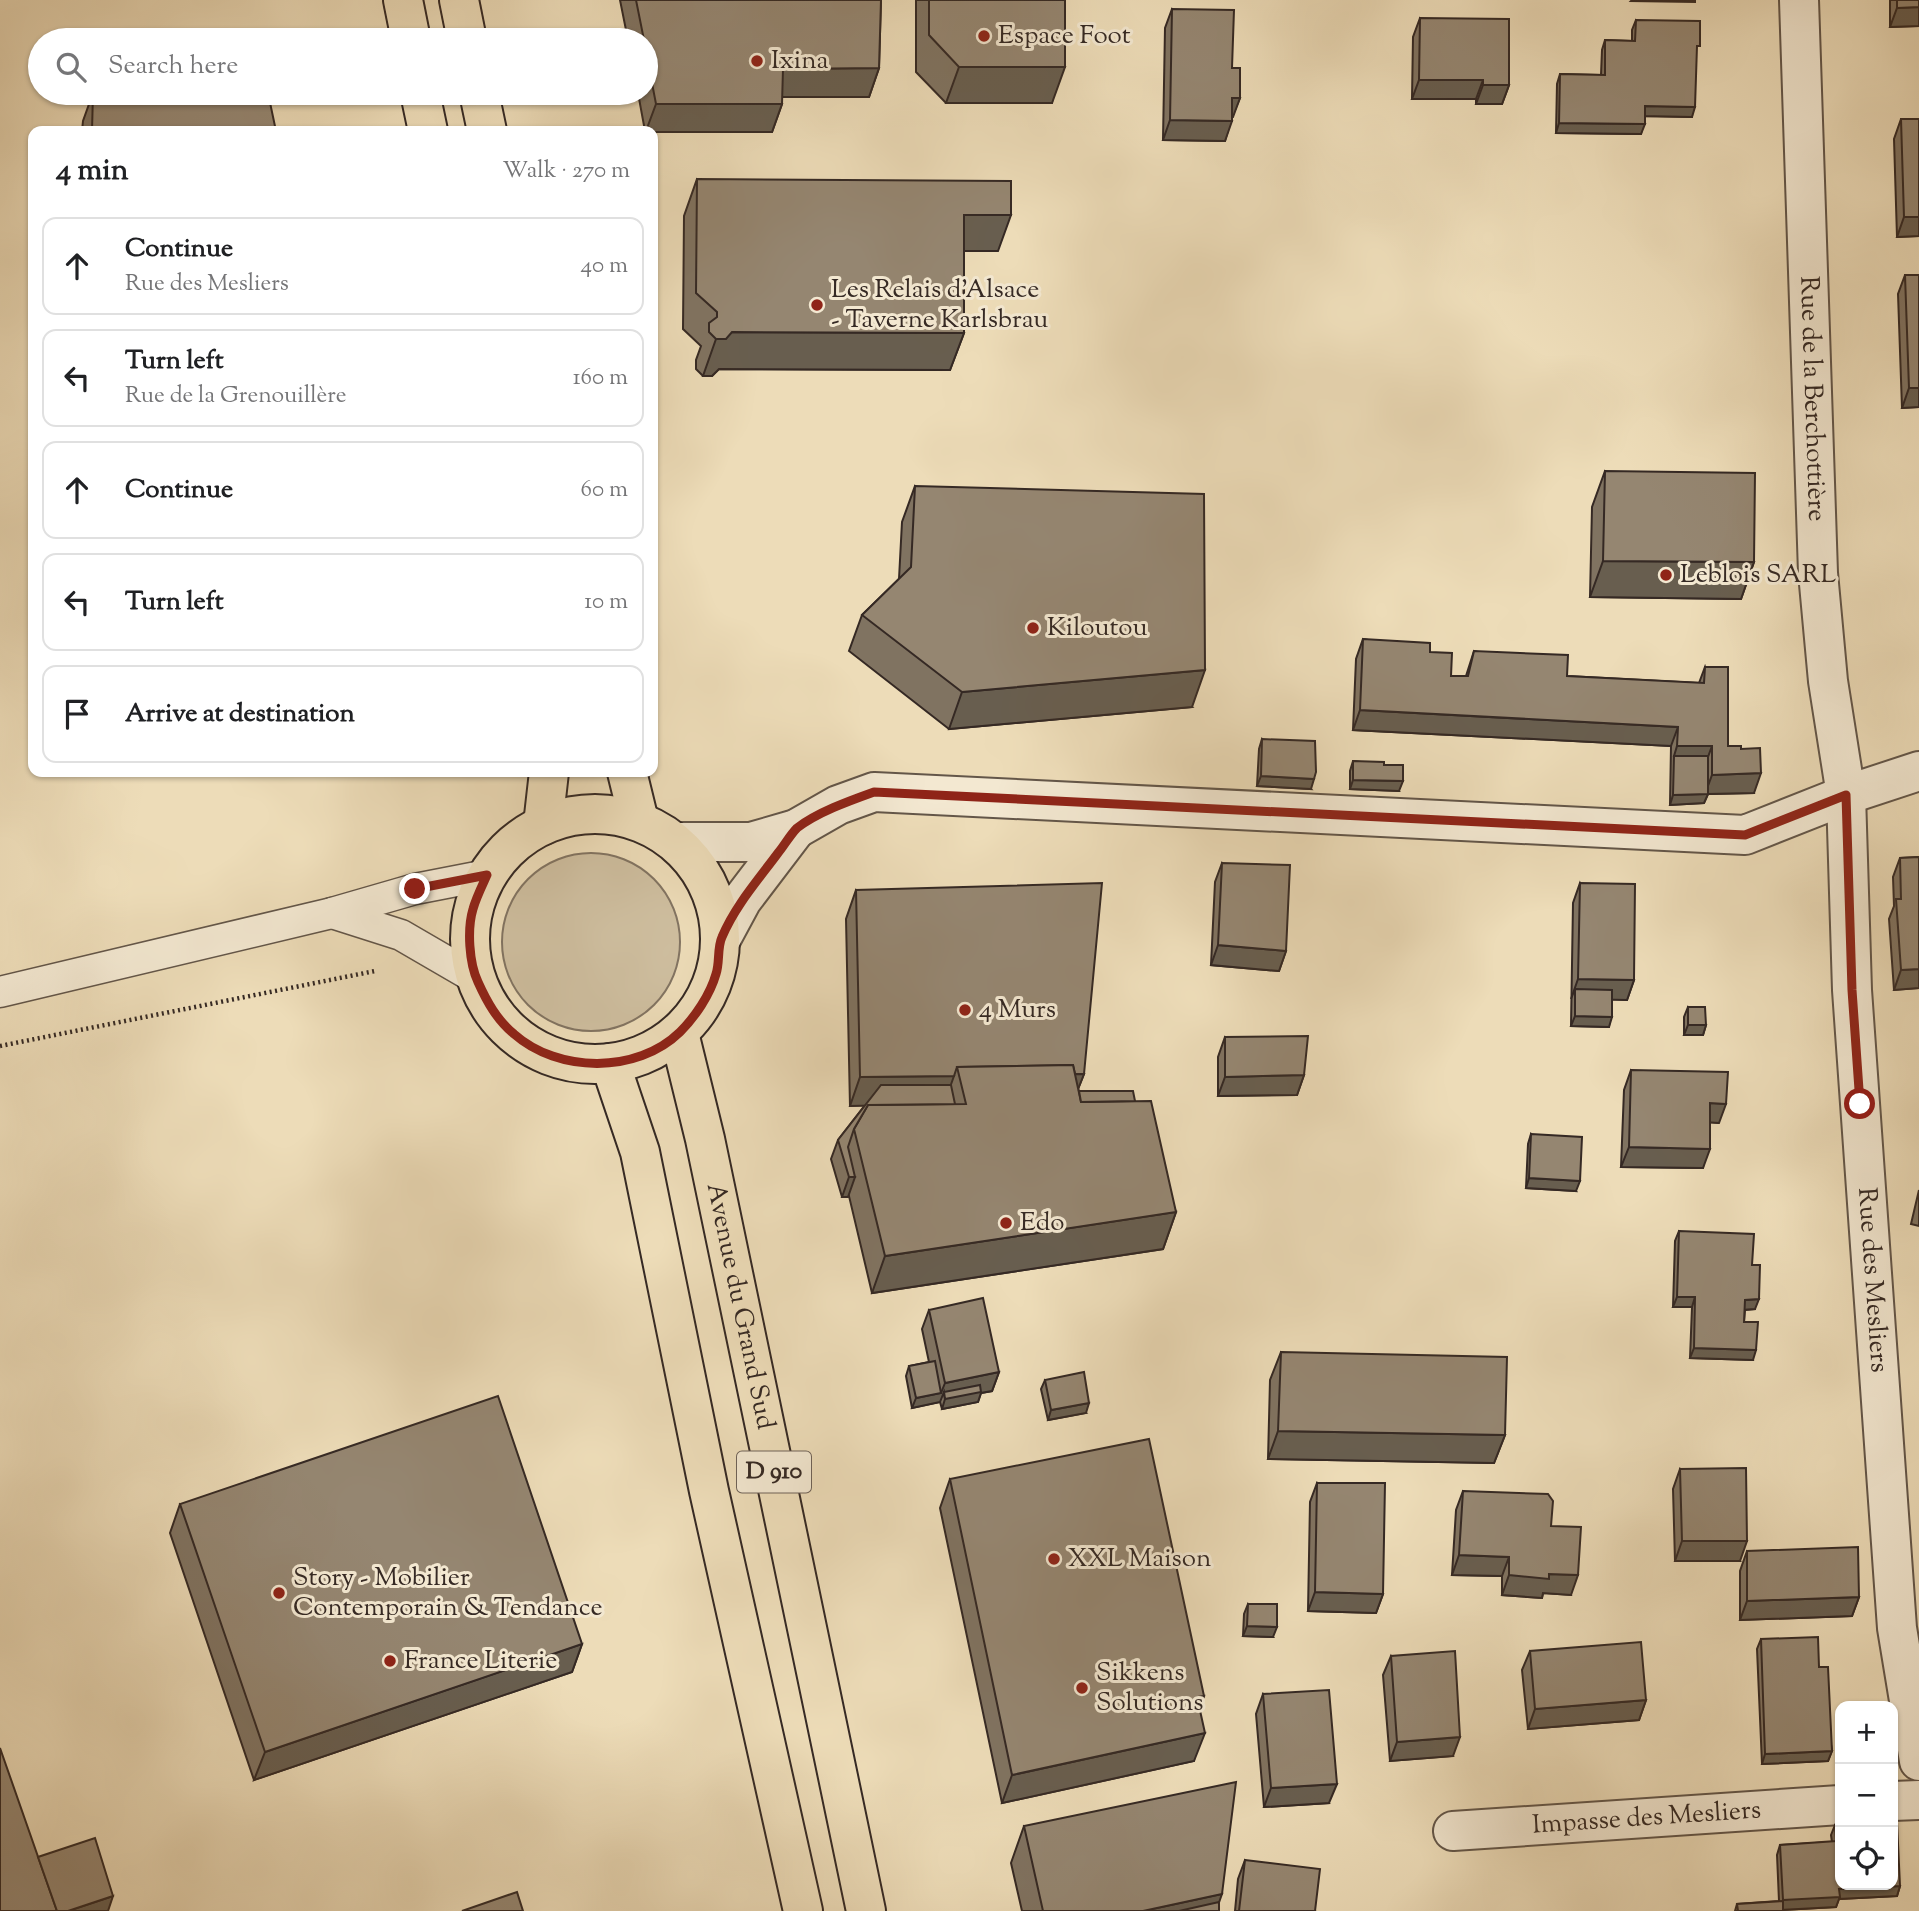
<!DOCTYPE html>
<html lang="en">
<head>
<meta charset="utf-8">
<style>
	body { margin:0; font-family:"Sorts Mill Goudy",serif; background:#f6f6f6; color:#202124 }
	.controls { position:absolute; right:21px; bottom:21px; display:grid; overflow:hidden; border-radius:14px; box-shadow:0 2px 5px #0004 }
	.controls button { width:63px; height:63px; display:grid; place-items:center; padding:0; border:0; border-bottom:2px solid #e0e0e0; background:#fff; color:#202124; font:35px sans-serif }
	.stop { position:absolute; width:21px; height:21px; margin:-16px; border:5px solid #8f2418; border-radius:50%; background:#fff }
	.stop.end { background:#8f2418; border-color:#fff; box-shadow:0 2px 7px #0008 }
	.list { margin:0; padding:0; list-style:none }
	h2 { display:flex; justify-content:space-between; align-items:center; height:91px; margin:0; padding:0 28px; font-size:30px }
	h2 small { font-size:23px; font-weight:400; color:#757577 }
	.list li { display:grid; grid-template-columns:46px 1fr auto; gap:21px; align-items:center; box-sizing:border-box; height:98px; margin:0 14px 14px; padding:0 14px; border:2px solid #e0e0e0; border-radius:14px }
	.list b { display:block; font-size:26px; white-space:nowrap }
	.list p { margin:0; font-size:23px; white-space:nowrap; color:#757577 }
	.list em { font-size:23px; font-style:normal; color:#757577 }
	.icon { flex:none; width:38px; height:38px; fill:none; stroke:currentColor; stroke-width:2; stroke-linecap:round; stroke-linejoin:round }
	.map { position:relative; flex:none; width:1919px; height:1911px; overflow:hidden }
	.search { position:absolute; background:#fff; box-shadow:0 2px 5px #0004; left:28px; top:28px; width:630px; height:77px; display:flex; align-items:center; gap:18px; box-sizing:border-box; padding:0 24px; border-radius:38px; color:#757577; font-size:26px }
	.panel { position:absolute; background:#fff; box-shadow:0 2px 5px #0004; left:28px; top:126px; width:630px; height:651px; border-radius:14px }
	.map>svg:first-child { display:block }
	.green { fill:#cebe9f; stroke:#827462; stroke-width:2 }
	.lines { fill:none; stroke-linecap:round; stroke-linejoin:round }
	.lane-casing { stroke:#635649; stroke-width:33 }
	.street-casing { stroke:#635649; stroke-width:42 }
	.primary-casing { stroke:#352924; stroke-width:42 }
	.path { stroke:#352924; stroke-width:4.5; stroke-dasharray:2 3.5; stroke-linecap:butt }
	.lane { stroke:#f3e8d1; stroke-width:30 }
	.street { stroke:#f3e8d1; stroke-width:38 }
	.primary { stroke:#eddcb8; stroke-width:38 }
	.wall { fill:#807361; stroke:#352924; stroke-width:2 }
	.shaded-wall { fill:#685e4f; stroke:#352924; stroke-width:2 }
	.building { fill:#958671; stroke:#352924; stroke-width:2 }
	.route { stroke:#8f2418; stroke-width:9 }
	.poi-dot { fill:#8f2418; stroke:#f3e8d1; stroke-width:2.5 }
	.labels { text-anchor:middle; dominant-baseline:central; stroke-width:6; stroke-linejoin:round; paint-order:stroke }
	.shield { fill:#f3e8d1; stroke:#6e6258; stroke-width:2 }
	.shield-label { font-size:24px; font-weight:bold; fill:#352924 }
	.poi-label { font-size:26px; fill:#352924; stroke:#f3e8d1; text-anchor:start }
	.street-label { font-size:26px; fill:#352924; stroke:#f3e8d1 }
</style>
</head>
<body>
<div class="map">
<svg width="1919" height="1911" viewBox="0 0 1919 1911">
	<rect width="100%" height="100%" fill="#eddcb8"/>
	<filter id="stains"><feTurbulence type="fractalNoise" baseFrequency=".00286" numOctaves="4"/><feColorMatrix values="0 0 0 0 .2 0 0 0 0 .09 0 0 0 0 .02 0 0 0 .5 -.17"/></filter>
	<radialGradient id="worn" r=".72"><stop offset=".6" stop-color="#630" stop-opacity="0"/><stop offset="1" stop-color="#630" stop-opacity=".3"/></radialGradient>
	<circle class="green" cx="591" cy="942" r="89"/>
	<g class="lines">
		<g class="lane-casing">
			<g id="lane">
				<polyline points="332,913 401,935 475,978"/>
				<polyline points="0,992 332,913 415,889 487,875"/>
			</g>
		</g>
		<g class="street-casing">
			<g id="street">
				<path id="s1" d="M1799 0 1818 573 1828 681 1846 795 1852 990 1897 1628 1919 1761"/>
				<polyline points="675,842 751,842 796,829 838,805 874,792 1745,835 1846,795 1919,771"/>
				<polyline points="721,939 742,900 796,829"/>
				<polyline points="1893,1801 1919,1800"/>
				<path id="s2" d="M1453 1831 1840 1805"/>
			</g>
		</g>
		<g class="primary-casing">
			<g id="primary">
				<polyline points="403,0 411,40"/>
				<polyline points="459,0 467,40"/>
				<polyline points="420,93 428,131"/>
				<polyline points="479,93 487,131"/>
				<polyline points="627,772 639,821"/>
				<circle cx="595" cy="939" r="125"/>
				<polyline points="543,825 549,772"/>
				<path id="s3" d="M679 1033 705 1139 866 1911"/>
				<polyline points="610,1063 640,1152 709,1491 803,1911"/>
			</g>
		</g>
		<polyline class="path" points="0,1046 375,971"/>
		<use href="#lane" class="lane"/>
		<use href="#street" class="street"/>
		<use href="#primary" class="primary"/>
	</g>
	<g class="wall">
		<polygon points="620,0 881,0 879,68 869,97 782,97 782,104 772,132 653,132 653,131 645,131 638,93 646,93 646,40 628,40"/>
		<polygon points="916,0 1065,0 1052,103 946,103 916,72"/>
		<polygon points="1890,0 1919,0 1919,26 1890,27"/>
		<polygon points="1172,9 1232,68 1240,98 1232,117 1225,141 1163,140 1165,28"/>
		<polygon points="1420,18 1509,85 1502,104 1476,104 1476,99 1412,99 1413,37"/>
		<polygon points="1636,20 1696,56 1692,117 1645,116 1641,134 1556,133 1557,84 1560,74 1601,75 1602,50 1605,40 1632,41 1632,30"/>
		<polygon points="93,93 276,131 82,131 83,121"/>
		<polygon points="1901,119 1919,236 1897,237 1894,139"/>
		<polygon points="697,179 998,251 964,251 964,333 950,370 719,369 712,376 703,376 696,369 696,360 701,346 683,329 684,216"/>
		<polygon points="1905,275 1919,407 1902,408 1898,294"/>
		<polygon points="1605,471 1754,562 1741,599 1590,597 1592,507"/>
		<polygon points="915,486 1192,707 949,729 849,651 862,615 899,579 902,522"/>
		<polygon points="1363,639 1430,652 1451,676 1466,676 1474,651 1567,676 1699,683 1705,667 1728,746 1741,749 1754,793 1708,794 1704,803 1670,805 1671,746 1353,730 1356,659"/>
		<polygon points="1262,739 1311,789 1257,786 1259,749"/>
		<polygon points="1353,761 1384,765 1399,791 1350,789 1350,771"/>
		<polygon points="1919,857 1919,988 1894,990 1889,919 1894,906 1893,877 1900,858"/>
		<polygon points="1222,863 1286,951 1279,971 1211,965 1215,882"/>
		<polygon points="1580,883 1634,980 1627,1000 1612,999 1609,1027 1571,1026 1573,903"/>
		<polygon points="856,890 1084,1074 1078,1089 1079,1091 1135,1101 1176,1212 1163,1249 872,1293 849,1196 842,1197 831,1159 838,1140 865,1105 850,1106 846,919"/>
		<polygon points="1688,1007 1706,1025 1703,1035 1684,1035 1684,1017"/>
		<polygon points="1225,1037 1304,1075 1297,1095 1218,1096 1218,1057"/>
		<polygon points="1631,1070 1719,1123 1710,1122 1703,1168 1621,1167 1624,1090"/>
		<polygon points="1531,1134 1576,1191 1526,1188 1528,1144"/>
		<polygon points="1919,1190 1919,1226 1911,1224"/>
		<polygon points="1679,1231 1752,1265 1755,1309 1745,1310 1744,1322 1753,1360 1690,1358 1692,1307 1673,1307 1675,1241"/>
		<polygon points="929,1310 999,1372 992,1391 981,1393 978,1402 942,1409 940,1402 912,1408 906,1376 909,1366 929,1362 922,1329"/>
		<polygon points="1281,1352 1505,1435 1494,1463 1268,1459 1270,1380"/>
		<polygon points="1045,1380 1086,1413 1048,1420 1041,1389"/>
		<polygon points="1680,1469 1740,1561 1675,1561 1673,1489"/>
		<polygon points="950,1479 1204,1696 1200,1707 1194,1761 1002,1803 940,1508"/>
		<polygon points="1317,1483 1383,1594 1376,1613 1308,1611 1310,1502"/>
		<polygon points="1463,1491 1551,1526 1571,1595 1543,1593 1542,1598 1502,1595 1502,1576 1452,1575 1456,1510"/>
		<polygon points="180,1504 582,1644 572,1672 254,1780 170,1533"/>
		<polygon points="1747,1551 1859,1597 1852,1616 1740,1620 1740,1571"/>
		<polygon points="1248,1604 1273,1637 1243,1636 1244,1614"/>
		<polygon points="1761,1639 1819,1667 1832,1751 1828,1761 1762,1764 1757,1649"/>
		<polygon points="1530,1651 1646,1700 1639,1720 1528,1729 1522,1670"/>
		<polygon points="1391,1656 1453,1756 1390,1761 1383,1675"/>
		<polygon points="1263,1694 1329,1803 1264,1807 1256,1714"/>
		<polygon points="1835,1825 1900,1886 1897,1896 1839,1899 1836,1907 1783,1910 1783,1911 1735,1911 1737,1904 1779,1901 1777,1855 1780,1845 1832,1842 1831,1835"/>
		<polygon points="1024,1826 1219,1902 1219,1911 1022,1911 1011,1863"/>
		<polygon points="1245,1860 1315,1911 1235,1911 1238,1879"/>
	</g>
	<g class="shaded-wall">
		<polygon points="1632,0 1695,0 1695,2 1631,1"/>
		<polygon points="1919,7 1919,26 1890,27 1897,8"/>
		<polygon points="959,67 1065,67 1052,103 946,103"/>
		<polygon points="879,68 869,97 773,97 783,69"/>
		<polygon points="1419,80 1483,80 1476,99 1412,99"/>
		<polygon points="1483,85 1509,85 1502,104 1476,104"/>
		<polygon points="1232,98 1240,98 1233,117 1225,117"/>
		<polygon points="656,104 782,104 772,132 653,132 653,131 646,131"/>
		<polygon points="1645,106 1695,107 1692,117 1642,116"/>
		<polygon points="1170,120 1232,121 1225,141 1163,140"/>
		<polygon points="1559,123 1645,124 1641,134 1556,133"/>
		<polygon points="964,215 1011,215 998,251 951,251"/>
		<polygon points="1904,217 1919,217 1919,236 1897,237"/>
		<polygon points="732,332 964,333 950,370 719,369 712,376 703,376 716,339"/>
		<polygon points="1909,388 1919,388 1919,407 1902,408"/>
		<polygon points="1603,561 1754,562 1741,599 1590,597"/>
		<polygon points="1205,670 1192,707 949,729 962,692"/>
		<polygon points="1360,710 1678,727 1671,746 1353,730"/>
		<polygon points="1677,746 1712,746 1705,765 1674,756"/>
		<polygon points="1761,773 1754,793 1708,794 1704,803 1670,805 1673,795 1705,794 1712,775"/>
		<polygon points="1261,776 1314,779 1311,789 1257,786"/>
		<polygon points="1353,780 1403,781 1399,791 1350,789"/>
		<polygon points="1218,945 1286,951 1279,971 1211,965"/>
		<polygon points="1919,969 1919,988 1894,990 1901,970"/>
		<polygon points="1578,979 1634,980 1627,1000 1575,999 1575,989 1571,999"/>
		<polygon points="1575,1016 1612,1017 1609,1027 1571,1026"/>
		<polygon points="1688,1025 1706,1025 1703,1035 1684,1035"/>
		<polygon points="1084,1074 1073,1102 959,1076"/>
		<polygon points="1304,1075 1297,1095 1218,1096 1225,1077"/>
		<polygon points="954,1076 944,1104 850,1106 860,1077"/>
		<polygon points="1710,1103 1726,1104 1719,1123 1703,1122"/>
		<polygon points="1629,1147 1710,1149 1703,1168 1621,1167"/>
		<polygon points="849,1177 855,1177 848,1197 842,1197"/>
		<polygon points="1529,1178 1580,1181 1576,1191 1526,1188"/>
		<polygon points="1176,1212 1163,1249 872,1293 885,1256"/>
		<polygon points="1677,1297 1695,1297 1692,1307 1673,1307"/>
		<polygon points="1759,1299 1755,1309 1741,1310 1745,1300"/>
		<polygon points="1694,1348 1756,1350 1753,1360 1690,1358"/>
		<polygon points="999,1372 992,1391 981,1393 978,1402 942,1409 945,1399 944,1392 940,1402 912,1408 916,1398 941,1393 945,1383"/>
		<polygon points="1089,1403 1086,1413 1048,1420 1051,1410"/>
		<polygon points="1278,1431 1505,1435 1494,1463 1268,1459"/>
		<polygon points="1682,1541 1747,1541 1740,1561 1675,1561"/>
		<polygon points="1459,1555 1509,1557 1502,1576 1452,1575"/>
		<polygon points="1549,1574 1578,1575 1571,1595 1543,1593 1542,1598 1502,1595 1509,1575"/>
		<polygon points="1315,1592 1383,1594 1376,1613 1308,1611"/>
		<polygon points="1859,1597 1852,1616 1740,1620 1747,1601"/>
		<polygon points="1247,1626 1277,1627 1273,1637 1243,1636"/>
		<polygon points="582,1644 572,1672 254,1780 265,1752"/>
		<polygon points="1204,1696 1193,1725 1197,1697"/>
		<polygon points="1646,1700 1639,1720 1528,1729 1535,1709"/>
		<polygon points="1205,1733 1194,1761 1002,1803 1012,1775"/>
		<polygon points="1460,1737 1453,1756 1390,1761 1397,1742"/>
		<polygon points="1832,1751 1828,1761 1762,1764 1765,1754"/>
		<polygon points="1337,1784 1329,1803 1264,1807 1271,1788"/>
		<polygon points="1900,1886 1897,1896 1839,1899 1836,1907 1780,1910 1783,1900 1839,1889"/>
		<polygon points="1222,1894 1216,1911 1143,1911"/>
		<polygon points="113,1896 108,1911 68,1911"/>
	</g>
	<g class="building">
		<polygon points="636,0 881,0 879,68 783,69 782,104 656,104 646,52 646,40 644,40"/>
		<polygon points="929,0 1065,0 1065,67 959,67 929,35"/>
		<polygon points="1897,0 1919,0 1919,7 1897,8"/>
		<polygon points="1172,9 1234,10 1232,68 1240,68 1240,98 1232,98 1232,121 1170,120"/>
		<polygon points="1420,18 1509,19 1509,85 1483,85 1483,80 1419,80"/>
		<polygon points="1636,20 1700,21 1700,46 1697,46 1695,107 1645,106 1645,124 1559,123 1560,74 1605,75 1605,40 1635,41"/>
		<polygon points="93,93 268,93 276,131 92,131"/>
		<polygon points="1901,119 1919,119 1919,217 1904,217"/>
		<polygon points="697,179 1011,181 1011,215 964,215 964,333 732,332 726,339 716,339 709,332 709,323 717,317 717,312 696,293"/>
		<polygon points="1905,275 1919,275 1919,388 1909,388"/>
		<polygon points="1605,471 1755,473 1754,562 1603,561"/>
		<polygon points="915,486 1204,494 1205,670 962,692 862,615 911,567"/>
		<polygon points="1363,639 1430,643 1430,652 1452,653 1451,676 1468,676 1474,651 1568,655 1567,676 1704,683 1705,667 1728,667 1728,746 1741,746 1741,749 1760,748 1761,773 1712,775 1712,746 1677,746 1678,727 1360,710"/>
		<polygon points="1262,739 1315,741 1316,772 1314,779 1261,776"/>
		<polygon points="1674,756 1708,756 1708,794 1673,795"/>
		<polygon points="1353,761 1384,762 1384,765 1403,765 1403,781 1353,780"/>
		<polygon points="1919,857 1919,969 1901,970 1896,899 1901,899 1900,858"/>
		<polygon points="1222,863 1290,865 1286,951 1218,945"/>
		<polygon points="1102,883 1084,1074 1075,1074 1073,1065 957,1067 954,1076 860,1077 856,890"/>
		<polygon points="1580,883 1635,884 1634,980 1578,979"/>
		<polygon points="1575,989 1612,990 1612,1017 1575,1016"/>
		<polygon points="1688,1007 1705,1007 1706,1025 1688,1025"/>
		<polygon points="1308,1036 1304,1075 1225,1077 1225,1037"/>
		<polygon points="1073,1065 1081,1102 1151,1101 1176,1212 885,1256 854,1129 868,1105 966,1104 957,1067"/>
		<polygon points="1631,1070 1728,1072 1726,1104 1710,1103 1710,1149 1629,1147"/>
		<polygon points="881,1085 951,1085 955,1104 868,1105 854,1129 848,1147 855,1177 849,1177 838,1140"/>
		<polygon points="1079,1091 1133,1091 1135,1101 1081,1102"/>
		<polygon points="1531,1134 1582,1137 1580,1181 1529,1178"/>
		<polygon points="1679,1231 1754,1234 1752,1265 1760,1265 1759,1299 1745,1300 1744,1322 1758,1322 1756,1350 1694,1348 1695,1297 1677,1297"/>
		<polygon points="983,1298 999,1372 945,1383 929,1310"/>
		<polygon points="1281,1352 1507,1357 1505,1435 1278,1431"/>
		<polygon points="935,1361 941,1393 916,1398 909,1366"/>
		<polygon points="1084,1372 1089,1403 1051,1410 1045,1380"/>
		<polygon points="980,1385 981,1392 945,1399 944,1392"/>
		<polygon points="498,1396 582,1644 265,1752 180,1504"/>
		<polygon points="1149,1439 1204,1696 1197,1697 1205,1733 1012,1775 950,1479"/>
		<polygon points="1746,1468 1747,1541 1682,1541 1680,1469"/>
		<polygon points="1317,1483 1385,1483 1383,1594 1315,1592"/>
		<polygon points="1463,1491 1548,1494 1553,1501 1551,1526 1581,1527 1578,1575 1549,1574 1549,1579 1509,1575 1509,1557 1459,1555"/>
		<polygon points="1858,1547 1859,1597 1747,1601 1747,1551"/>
		<polygon points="1248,1604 1277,1604 1277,1627 1247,1626"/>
		<polygon points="1818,1637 1819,1667 1828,1667 1832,1751 1765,1754 1761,1639"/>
		<polygon points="1641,1642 1646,1700 1535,1709 1530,1651"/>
		<polygon points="1455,1651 1460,1737 1397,1742 1391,1656"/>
		<polygon points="1329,1690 1337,1784 1271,1788 1263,1694"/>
		<polygon points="0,1748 57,1911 0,1911"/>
		<polygon points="1236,1782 1222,1894 1143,1911 1043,1911 1024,1826"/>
		<polygon points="1893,1822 1897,1822 1900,1886 1839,1889 1840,1897 1783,1900 1780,1845 1836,1841 1835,1825 1840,1825 1840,1885 1893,1885"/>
		<polygon points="95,1838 113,1896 68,1911 57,1911 38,1857"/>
		<polygon points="1245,1860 1320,1869 1315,1911 1239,1911"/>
		<polygon points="517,1892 523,1911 462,1911"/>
		<polygon points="1783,1901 1783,1911 1738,1911 1737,1904"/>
		<polygon points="1219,1902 1219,1911 1179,1911"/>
	</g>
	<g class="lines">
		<path class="route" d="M415 889 487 875C482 886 476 898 473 909 467 929 469 963 478 982 487 1002 497 1020 514 1034 558 1073 637 1074 680 1032 695 1017 710 995 716 974 720 962 717 948 722 937 735 906 758 880 778 853 784 846 790 835 797 828 818 812 849 801 874 792L1745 835 1846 795 1852 990 1860 1104"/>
	</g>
	<g class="poi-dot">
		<circle cx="984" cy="36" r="7"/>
		<circle cx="757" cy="61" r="7"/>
		<circle cx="817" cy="305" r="7"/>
		<circle cx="1666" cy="575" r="7"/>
		<circle cx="1033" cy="628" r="7"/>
		<circle cx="965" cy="1010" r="7"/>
		<circle cx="1006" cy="1223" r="7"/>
		<circle cx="1054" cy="1559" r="7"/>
		<circle cx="279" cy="1593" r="7"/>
		<circle cx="390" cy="1661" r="7"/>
		<circle cx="1082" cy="1688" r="7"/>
	</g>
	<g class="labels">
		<rect class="shield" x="737" y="1451.5" width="74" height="41" rx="5"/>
		<g class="shield-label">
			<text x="774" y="1472">D 910</text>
		</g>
		<g class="poi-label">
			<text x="998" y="36">Espace Foot</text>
			<text x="771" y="61">Ixina</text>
			<text x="831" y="290">Les Relais d’Alsace<tspan x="831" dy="30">- Taverne Karlsbrau</tspan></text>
			<text x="1680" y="575">Leblois SARL</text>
			<text x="1047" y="628">Kiloutou</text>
			<text x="979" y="1010">4 Murs</text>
			<text x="1020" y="1223">Edo</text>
			<text x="1068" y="1559">XXL Maison</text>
			<text x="293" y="1578">Story - Mobilier<tspan x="293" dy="30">Contemporain &amp; Tendance</tspan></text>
			<text x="404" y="1661">France Literie</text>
			<text x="1096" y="1673">Sikkens<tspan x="1096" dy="30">Solutions</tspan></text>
		</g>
		<g class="street-label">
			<text stroke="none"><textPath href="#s1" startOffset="399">Rue de la Berchottière</textPath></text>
			<text stroke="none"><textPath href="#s1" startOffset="1283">Rue des Mesliers</textPath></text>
			<text stroke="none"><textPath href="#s3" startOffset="280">Avenue du Grand Sud</textPath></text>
			<text stroke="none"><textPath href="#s2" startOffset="194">Impasse des Mesliers</textPath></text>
		</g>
	</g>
	<rect width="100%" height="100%" filter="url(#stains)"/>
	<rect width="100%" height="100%" fill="url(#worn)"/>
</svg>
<div class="controls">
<button>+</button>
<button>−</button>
<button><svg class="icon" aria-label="locate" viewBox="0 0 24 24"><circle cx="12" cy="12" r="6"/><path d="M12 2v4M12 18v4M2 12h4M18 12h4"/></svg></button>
</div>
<div class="stop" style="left:1860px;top:1104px"></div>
<div class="stop end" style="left:415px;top:889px"></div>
<div class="search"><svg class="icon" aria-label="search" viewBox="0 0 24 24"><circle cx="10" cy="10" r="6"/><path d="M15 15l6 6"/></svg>Search here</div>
<section class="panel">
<h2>4 min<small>Walk · 270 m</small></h2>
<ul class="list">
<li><svg class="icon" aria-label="ahead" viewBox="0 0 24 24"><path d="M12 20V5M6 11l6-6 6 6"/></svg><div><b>Continue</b><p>Rue des Mesliers</p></div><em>40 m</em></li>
<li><svg class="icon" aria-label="left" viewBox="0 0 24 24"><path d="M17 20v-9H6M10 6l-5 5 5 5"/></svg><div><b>Turn left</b><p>Rue de la Grenouillère</p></div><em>160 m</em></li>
<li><svg class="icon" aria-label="ahead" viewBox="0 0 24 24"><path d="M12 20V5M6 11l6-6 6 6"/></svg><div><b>Continue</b></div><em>60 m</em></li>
<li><svg class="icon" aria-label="left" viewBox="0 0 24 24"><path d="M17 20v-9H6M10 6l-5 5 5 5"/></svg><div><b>Turn left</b></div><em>10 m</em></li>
<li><svg class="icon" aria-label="arrive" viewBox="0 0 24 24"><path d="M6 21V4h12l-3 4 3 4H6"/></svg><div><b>Arrive at destination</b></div></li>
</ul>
</section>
</div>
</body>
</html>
